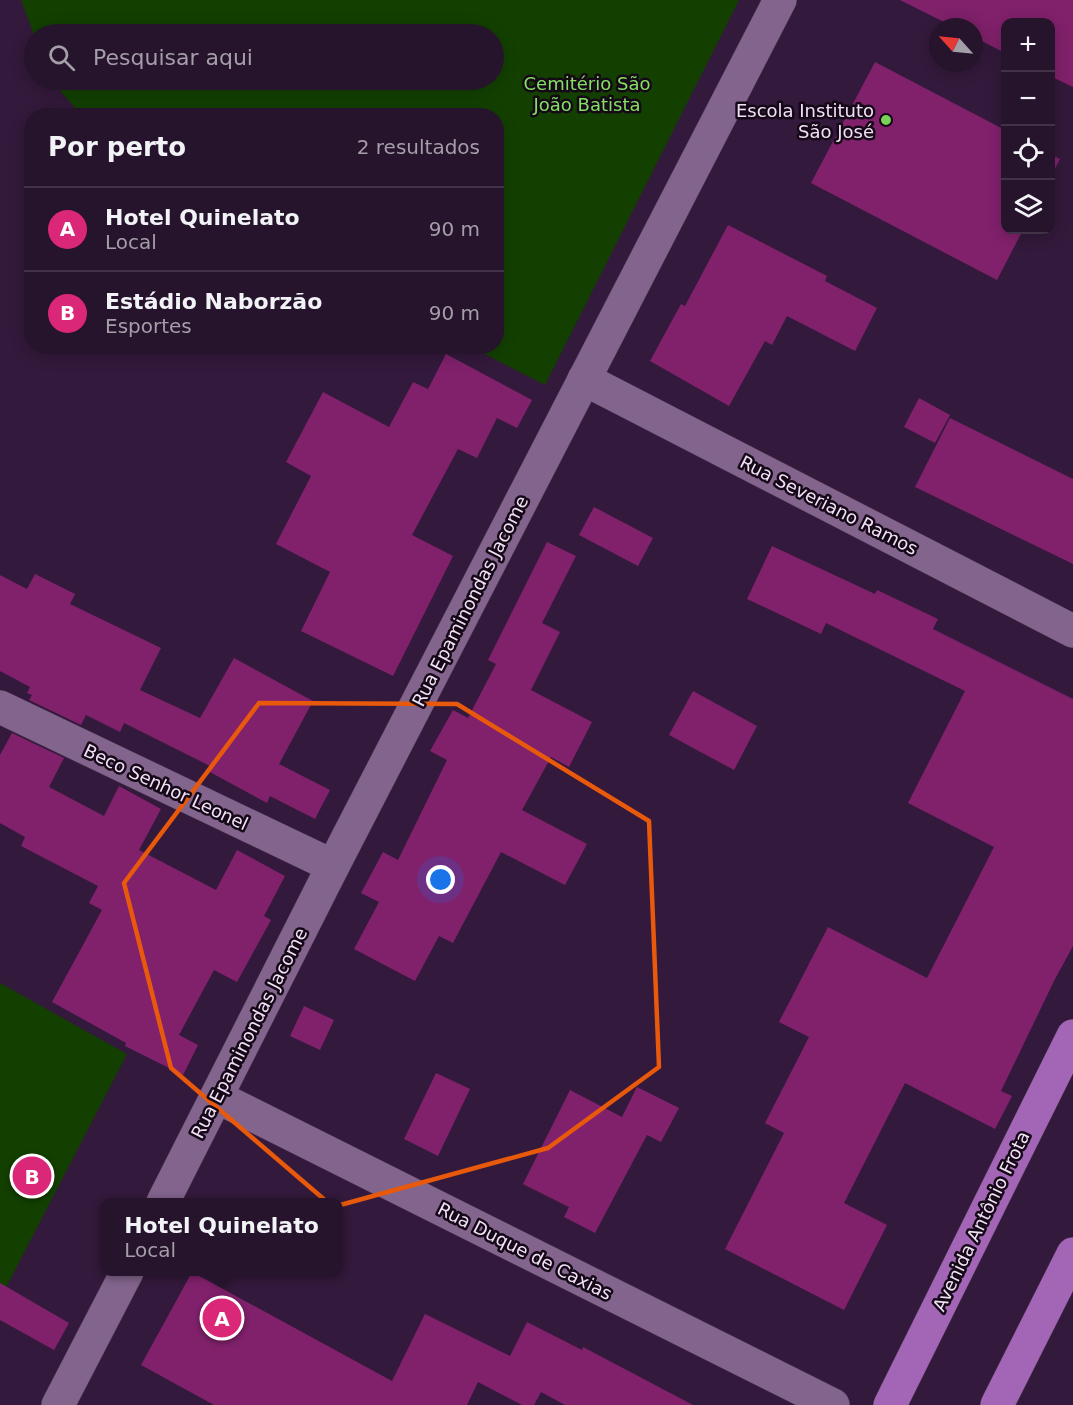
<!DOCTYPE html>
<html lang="pt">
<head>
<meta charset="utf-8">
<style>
	body { margin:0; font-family:"DejaVu Sans",sans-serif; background:#2e1c34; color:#f1f3f6 }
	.controls { position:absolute; right:18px; top:18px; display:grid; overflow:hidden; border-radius:12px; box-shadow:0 3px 15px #0003 }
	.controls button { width:54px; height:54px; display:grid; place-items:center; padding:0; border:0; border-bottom:2px solid #423248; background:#26132c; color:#f1f3f6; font:30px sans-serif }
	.compass { position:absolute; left:929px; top:18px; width:54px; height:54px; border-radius:50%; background:#26132c; box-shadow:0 3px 15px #0003; rotate:297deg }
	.you { position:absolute; left:441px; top:880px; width:21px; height:21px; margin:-15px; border:4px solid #fff; border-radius:50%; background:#1a73e8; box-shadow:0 0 0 9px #1a73e833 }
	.badge { display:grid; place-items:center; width:39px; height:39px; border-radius:50%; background:#db2777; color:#fff; font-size:20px; font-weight:700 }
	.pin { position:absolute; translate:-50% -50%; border:3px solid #fff; box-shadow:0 2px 6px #0006 }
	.popup { position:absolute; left:100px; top:1198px; width:243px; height:78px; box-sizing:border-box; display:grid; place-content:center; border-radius:12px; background:#26132c; filter:drop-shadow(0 2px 4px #0005); font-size:20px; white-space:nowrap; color:#a49ea9 }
	.popup b { font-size:22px; color:#f1f3f6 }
	.popup::after { content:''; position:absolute; left:50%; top:100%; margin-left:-12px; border:12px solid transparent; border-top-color:#26132c }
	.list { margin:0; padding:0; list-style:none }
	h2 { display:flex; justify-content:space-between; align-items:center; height:78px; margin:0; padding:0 24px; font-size:26px }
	h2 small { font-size:20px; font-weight:400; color:#a49ea9 }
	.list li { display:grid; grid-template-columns:39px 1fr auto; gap:18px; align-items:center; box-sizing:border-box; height:84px; padding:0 24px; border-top:2px solid #423248 }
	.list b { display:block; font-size:22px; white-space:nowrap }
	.list p { margin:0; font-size:20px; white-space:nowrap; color:#a49ea9 }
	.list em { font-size:20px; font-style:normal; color:#a49ea9 }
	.icon { flex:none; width:33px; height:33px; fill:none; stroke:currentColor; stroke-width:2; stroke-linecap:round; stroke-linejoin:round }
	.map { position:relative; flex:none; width:1073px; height:1405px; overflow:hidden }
	.search { position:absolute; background:#26132c; box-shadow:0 3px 15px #0003; left:24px; top:24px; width:480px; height:66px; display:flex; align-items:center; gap:15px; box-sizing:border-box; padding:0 21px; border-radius:33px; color:#a49ea9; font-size:22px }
	.panel { position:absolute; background:#26132c; box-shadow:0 3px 15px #0003; left:24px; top:108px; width:480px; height:246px; border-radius:24px }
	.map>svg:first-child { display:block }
	.green { fill:#134000 }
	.building { fill:#81216c }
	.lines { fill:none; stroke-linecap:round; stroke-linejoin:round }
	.minor-casing { stroke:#4e3754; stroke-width:34 }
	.major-casing { stroke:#4e3754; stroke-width:34 }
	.minor { stroke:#82648c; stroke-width:33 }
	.major { stroke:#a365b6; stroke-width:33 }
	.marked { fill:none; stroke:#e8590c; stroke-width:4.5; stroke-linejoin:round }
	.poi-dot { fill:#78d158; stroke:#150918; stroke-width:2 }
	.labels { text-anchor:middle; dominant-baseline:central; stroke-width:5; stroke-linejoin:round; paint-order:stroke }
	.park-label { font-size:18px; fill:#83e063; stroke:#150918 }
	.poi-label { font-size:18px; fill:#f1e0f6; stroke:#150918; text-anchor:end }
	.street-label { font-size:18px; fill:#f1e0f6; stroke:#150918 }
</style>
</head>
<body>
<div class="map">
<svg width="1073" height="1405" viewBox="0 0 1073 1405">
	<rect width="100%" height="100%" fill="#33193b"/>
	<g class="green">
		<polygon points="21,0 739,0 545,385 471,347 496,346 496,116 81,115 51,80 494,80 494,34 34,35"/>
		<polygon points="0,983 127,1054 0,1299"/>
	</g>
	<g class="building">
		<polygon points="900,0 1073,0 1073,87 1050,76 1050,22 1005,22 1005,53 974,37 974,27 954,27"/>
		<polygon points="875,62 1005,130 1005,230 1023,230 997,280 811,183"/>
		<polygon points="1050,154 1060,159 1050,178"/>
		<polygon points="728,225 827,276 825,281 877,308 855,351 787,316 772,345 765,341 729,406 650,361 681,304 685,306"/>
		<polygon points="446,354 532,400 517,428 497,418 477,458 458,449 412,535 453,556 393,676 301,631 330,572 276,544 311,476 286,462 323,392 389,427 413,382 428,389"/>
		<polygon points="919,398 950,415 935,443 904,427"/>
		<polygon points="950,418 1073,479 1073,564 915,487"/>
		<polygon points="594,507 653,538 638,566 579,535"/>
		<polygon points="547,542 576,556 542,623 560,632 531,690 592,722 569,767 551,757 522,810 587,844 565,885 501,852 453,943 439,936 415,981 354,949 379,902 361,893 383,852 398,860 447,760 430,751 453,710 468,718 496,664 488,660"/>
		<polygon points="772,546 875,594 877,590 938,619 933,629 1073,699 1073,946 1055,979 1001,1091 1012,1096 995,1129 905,1083 844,1203 887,1225 844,1310 725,1249 784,1133 765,1123 809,1037 779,1022 828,927 927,978 994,847 908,803 965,691 826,623 821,634 747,599"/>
		<polygon points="35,574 75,594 70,604 161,648 140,690 200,718 234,658 313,701 279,764 330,790 315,819 270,796 267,803 208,771 210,766 124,723 120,732 86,715 81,725 29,700 32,695 27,693 30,687 0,671 0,575 27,589"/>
		<polygon points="693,691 757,726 734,770 669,735"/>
		<polygon points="12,733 64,758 49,787 104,816 119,786 161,809 139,850 216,890 237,850 285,876 264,916 271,920 237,982 214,970 179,1035 198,1045 183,1075 125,1046 126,1043 52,1002 102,910 89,903 98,886 21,846 25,837 0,823 0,755"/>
		<polygon points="304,1006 334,1020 320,1050 290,1036"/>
		<polygon points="436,1073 470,1089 438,1156 404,1139"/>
		<polygon points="637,1087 679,1108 661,1142 647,1135 595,1233 564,1217 569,1207 523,1184 570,1090 622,1117"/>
		<polygon points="192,1272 392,1381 425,1314 510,1356 527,1322 582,1350 583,1347 693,1405 565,1405 541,1392 534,1405 522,1405 478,1382 467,1405 214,1405 141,1365"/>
		<polygon points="0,1283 69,1323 54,1350 0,1320"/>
	</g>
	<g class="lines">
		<g class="minor-casing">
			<g id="minor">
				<polyline points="584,379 1073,631"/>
				<polyline points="0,707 333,866"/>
				<polyline points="217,1097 833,1405"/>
				<polyline points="163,1202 333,866 780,0"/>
				<polyline points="58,1405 127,1272"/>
			</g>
		</g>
		<g class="major-casing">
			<g id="major">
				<polyline points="890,1405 1073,1036"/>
				<polyline points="997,1405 1073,1254"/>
			</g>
		</g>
		<use href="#minor" class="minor"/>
		<use href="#major" class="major"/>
	</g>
	<path class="marked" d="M259 703 457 704 649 821 659 1067 548 1148 333 1207 171 1068 124 883Z"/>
	<circle class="poi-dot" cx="886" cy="120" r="6"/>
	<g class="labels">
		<g class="park-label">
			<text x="587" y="83">Cemitério São<tspan x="587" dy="21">João Batista</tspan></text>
		</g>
		<g class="poi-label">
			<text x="874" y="110">Escola Instituto<tspan x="874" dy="21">São José</tspan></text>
		</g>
		<g class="street-label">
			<text transform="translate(829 505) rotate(27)">Rua Severiano Ramos</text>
			<text transform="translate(470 601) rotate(-63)">Rua Epaminondas Jacome</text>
			<text transform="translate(166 787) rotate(25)">Beco Senhor Leonel</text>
			<text transform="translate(249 1033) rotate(-63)">Rua Epaminondas Jacome</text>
			<text transform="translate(981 1221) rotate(-64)">Avenida Antônio Frota</text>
			<text transform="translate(525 1251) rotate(27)">Rua Duque de Caxias</text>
		</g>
	</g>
</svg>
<div class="controls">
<button>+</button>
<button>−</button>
<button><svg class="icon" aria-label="locate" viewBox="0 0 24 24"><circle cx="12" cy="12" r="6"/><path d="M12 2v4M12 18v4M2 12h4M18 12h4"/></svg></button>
<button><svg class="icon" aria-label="layers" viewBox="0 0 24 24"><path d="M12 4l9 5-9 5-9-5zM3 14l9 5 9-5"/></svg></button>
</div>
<svg class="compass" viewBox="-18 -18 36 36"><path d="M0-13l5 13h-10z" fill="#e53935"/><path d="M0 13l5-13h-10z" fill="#a49ea9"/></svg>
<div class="you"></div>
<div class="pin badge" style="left:222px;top:1318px">A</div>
<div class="popup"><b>Hotel Quinelato</b>Local</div>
<div class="pin badge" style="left:32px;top:1176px">B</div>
<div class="search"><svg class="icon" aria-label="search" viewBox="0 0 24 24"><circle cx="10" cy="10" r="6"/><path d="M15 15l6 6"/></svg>Pesquisar aqui</div>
<section class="panel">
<h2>Por perto<small>2 resultados</small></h2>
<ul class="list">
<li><span class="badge">A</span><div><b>Hotel Quinelato</b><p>Local</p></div><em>90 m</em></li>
<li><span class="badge">B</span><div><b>Estádio Naborzão</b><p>Esportes</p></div><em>90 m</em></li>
</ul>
</section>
</div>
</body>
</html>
